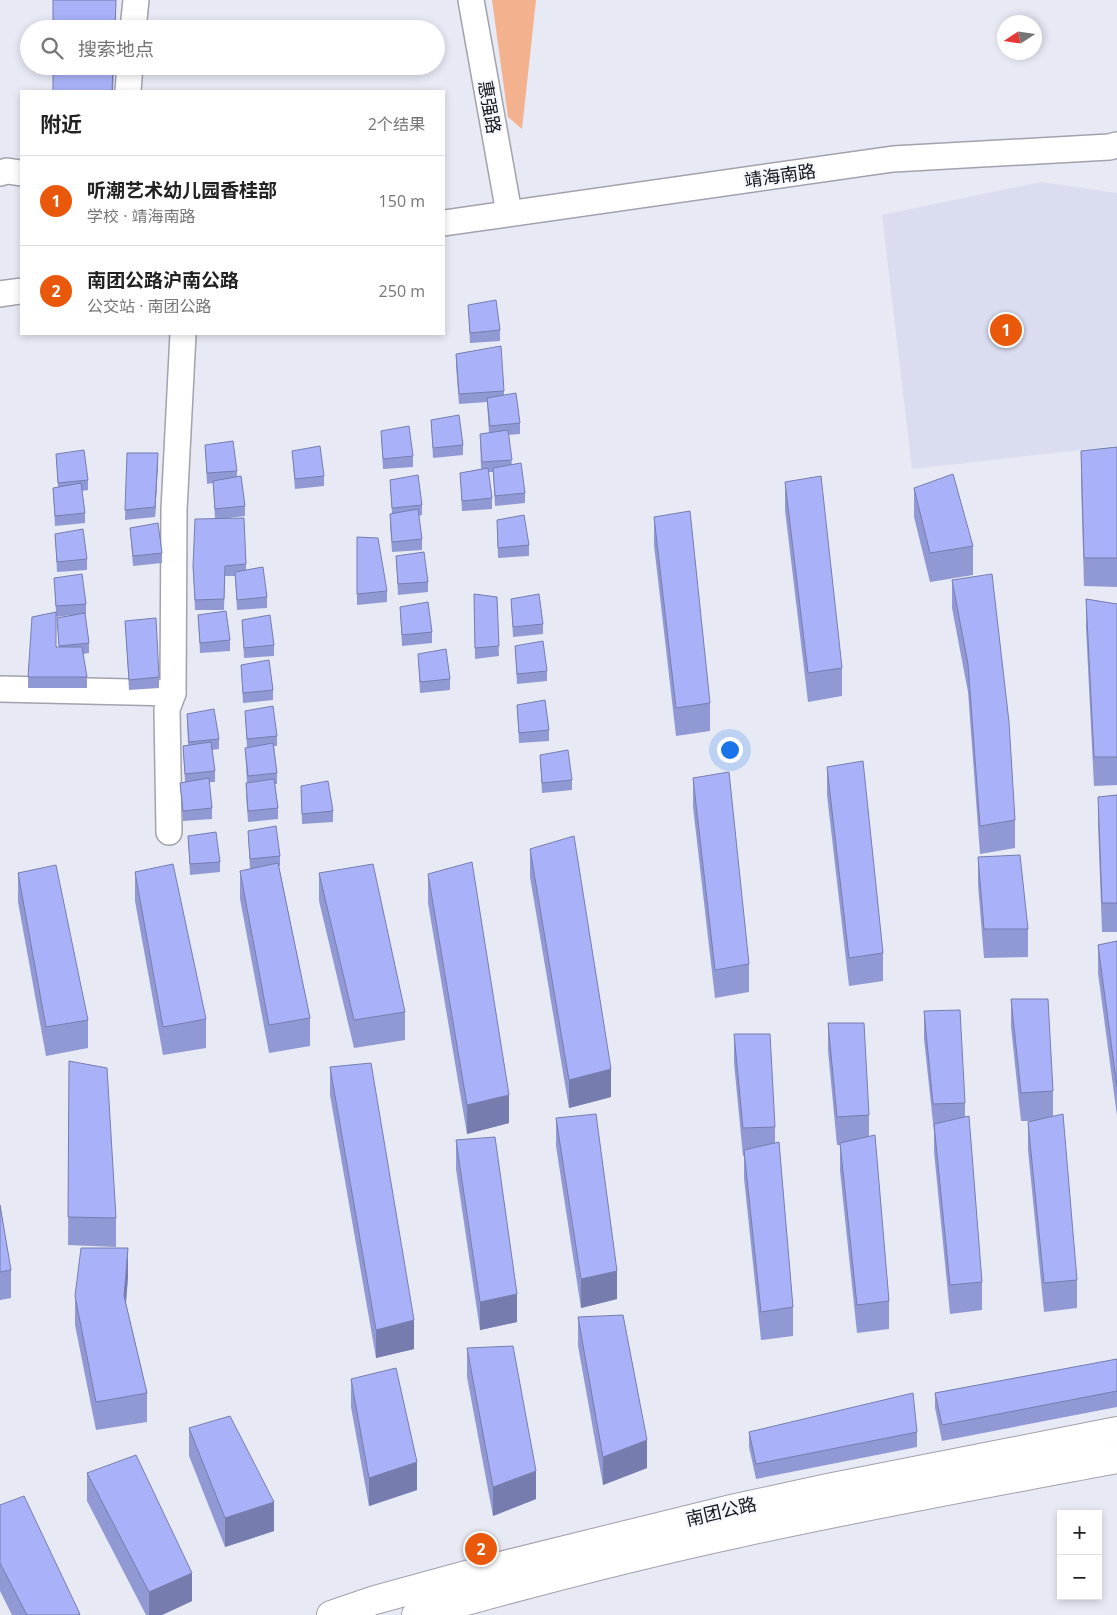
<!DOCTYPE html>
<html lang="zh">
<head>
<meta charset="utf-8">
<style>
	body { margin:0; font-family:"Open Sans","Noto Sans SC",sans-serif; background:#f6f6f6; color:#222 }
	.controls { position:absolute; right:15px; bottom:15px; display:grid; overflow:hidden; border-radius:0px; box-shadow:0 2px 8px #0003 }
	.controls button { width:45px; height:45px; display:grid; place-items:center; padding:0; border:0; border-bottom:1px solid #e0e0e0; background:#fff; color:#222; font:25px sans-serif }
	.compass { position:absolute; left:997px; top:15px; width:45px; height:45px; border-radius:50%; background:#fff; box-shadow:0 2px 8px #0003; rotate:258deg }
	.you { position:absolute; left:729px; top:749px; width:18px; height:18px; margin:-12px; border:4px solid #fff; border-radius:50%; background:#1a73e8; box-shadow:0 0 0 8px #1a73e833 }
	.badge { display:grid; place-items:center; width:32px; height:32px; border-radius:50%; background:#ea580c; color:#fff; font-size:16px; font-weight:700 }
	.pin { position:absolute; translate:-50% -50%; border:2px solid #fff; box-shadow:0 1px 5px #0006 }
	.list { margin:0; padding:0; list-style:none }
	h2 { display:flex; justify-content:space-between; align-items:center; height:65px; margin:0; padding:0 20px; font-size:21px }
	h2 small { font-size:16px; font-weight:400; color:#767676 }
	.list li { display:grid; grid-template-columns:32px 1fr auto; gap:15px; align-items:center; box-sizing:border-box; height:90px; padding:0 20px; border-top:1px solid #e0e0e0 }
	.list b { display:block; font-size:19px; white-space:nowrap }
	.list p { margin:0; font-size:16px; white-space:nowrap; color:#767676 }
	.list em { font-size:16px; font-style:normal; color:#767676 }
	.icon { flex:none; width:28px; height:28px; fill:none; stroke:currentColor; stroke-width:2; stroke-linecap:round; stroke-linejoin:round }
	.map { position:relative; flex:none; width:1117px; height:1615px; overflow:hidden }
	.search { position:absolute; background:#fff; box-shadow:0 2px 8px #0003; left:20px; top:20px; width:425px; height:55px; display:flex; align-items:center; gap:12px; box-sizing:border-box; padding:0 18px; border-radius:28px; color:#767676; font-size:19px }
	.panel { position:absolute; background:#fff; box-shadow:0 2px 8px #0003; left:20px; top:90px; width:425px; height:245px; border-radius:0px }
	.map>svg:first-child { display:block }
	.built { fill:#daddf0 }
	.green { fill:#f4b18e }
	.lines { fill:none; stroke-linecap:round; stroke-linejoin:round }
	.minor-casing { stroke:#a0a2ad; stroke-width:28 }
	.major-casing { stroke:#a0a2ad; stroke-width:30 }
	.minor { stroke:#fff; stroke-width:25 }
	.major { stroke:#fff; stroke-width:28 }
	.wall { fill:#9199d5; fill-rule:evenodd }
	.shaded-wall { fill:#767dae }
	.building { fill:#a9b2f8; stroke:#767dae }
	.labels { text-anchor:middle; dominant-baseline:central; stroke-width:4.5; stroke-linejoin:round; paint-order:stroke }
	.street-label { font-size:18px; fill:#15161a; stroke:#f5f7fe }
</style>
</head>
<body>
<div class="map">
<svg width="1117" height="1615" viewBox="0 0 1117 1615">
	<rect width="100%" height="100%" fill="#e7e9f5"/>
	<polygon class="built" points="1041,182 1117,193 1117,446 912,469 882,215"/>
	<polygon class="green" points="492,0 536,0 522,129 508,117"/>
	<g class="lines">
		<g class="minor-casing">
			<g id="minor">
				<polyline points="471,0 509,213"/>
				<polyline points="133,29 136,0"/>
				<polyline points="128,91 130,66"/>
				<polyline points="0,173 7,171 21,173"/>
				<polyline points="444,223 893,159 1109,147 1117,145"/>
				<polyline points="0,294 21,291"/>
				<polyline points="0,689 173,693"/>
				<polyline points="169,832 167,709 173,693 174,510 183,334"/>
			</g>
		</g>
		<g class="major-casing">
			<g id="major">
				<polyline points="331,1615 375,1600 488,1569 727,1510 828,1488 1117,1431"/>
				<path d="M416 1615C522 1585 628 1557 735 1534 862 1506 989 1483 1117 1459"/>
			</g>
		</g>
		<use href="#minor" class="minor"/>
		<use href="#major" class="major"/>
	</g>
	<g class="wall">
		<polygon points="468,305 500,330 500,341 470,343"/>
		<polygon points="456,354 504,391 504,395 520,423 520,434 508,435 512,465 525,493 525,503 495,506 493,472 488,472 492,498 492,509 462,511 460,473 481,469 480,434 489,433 487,402 459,404 456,365"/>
		<polygon points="431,420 463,445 463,455 433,458"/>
		<polygon points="381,431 413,456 413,467 383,469"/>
		<polygon points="205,445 237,471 237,477 245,506 245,516 220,519 246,564 246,570 267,597 267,608 237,610 235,576 225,576 224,610 195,610 193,566 215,519 213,483 207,484"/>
		<polygon points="1117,447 1117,587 1084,586 1081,480 1081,451"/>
		<polygon points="292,451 324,476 324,486 295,489"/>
		<polygon points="127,453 158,463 155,517 125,520"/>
		<polygon points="56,454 88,480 88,490 82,491 85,513 85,523 55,526 53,488 58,487"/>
		<polygon points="390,480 422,505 422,515 419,516 422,539 422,550 392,552 390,524 390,514 392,514"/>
		<polygon points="785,482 842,668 842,696 808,702 785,510"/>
		<polygon points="914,488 973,546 973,575 930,582 914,517"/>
		<polygon points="654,517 710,703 710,731 676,736 654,545"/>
		<polygon points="497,520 529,545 529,556 498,558"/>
		<polygon points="130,528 162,553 162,563 133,566"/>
		<polygon points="55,534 87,559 87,570 57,572"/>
		<polygon points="357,537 387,591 387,602 357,605"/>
		<polygon points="396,556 428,582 428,592 398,595"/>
		<path d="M54 578 86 604V614H85L89 643V653L83 654 87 677V688H28V677L56 612ZM71 615 57 618 59 647H56V617Z"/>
		<polygon points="952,580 1015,820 1015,848 980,854 968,692 952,608"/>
		<polygon points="474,594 497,597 499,656 475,659"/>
		<polygon points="511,599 543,624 543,634 513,637"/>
		<polygon points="1086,599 1117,604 1117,785 1094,786 1086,628"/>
		<polygon points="400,607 432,632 432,643 402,646"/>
		<polygon points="198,615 230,640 230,651 200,653"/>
		<polygon points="242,620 274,645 274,656 244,658"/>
		<polygon points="125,621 159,677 159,688 129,690"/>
		<polygon points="515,646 547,671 547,681 517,684"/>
		<polygon points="418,654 450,679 450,690 420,693"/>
		<polygon points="241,665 273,690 273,700 243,703"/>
		<polygon points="517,705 549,730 549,741 519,743"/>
		<polygon points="245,711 277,736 277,746 274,746 277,773 277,784 275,784 278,808 278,819 248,822 246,794 246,783 247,783 245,748 247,748"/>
		<polygon points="187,714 219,739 219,749 212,750 215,771 215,782 209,782 212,808 212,819 183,821 180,783 185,782 183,746 188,745"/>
		<polygon points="540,755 572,780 572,790 542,793"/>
		<polygon points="827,767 883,953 883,981 849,986 827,795"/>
		<polygon points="693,778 749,964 749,992 715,998 693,807"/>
		<polygon points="301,786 333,811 333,822 302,824"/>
		<polygon points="1117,795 1117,932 1102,932 1098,825 1098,797"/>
		<polygon points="248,831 280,856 280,866 279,866 310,1018 310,1046 269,1053 240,899 240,871 250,869"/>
		<polygon points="188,836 220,862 220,872 190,875"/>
		<polygon points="530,849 611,1097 569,1108 530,877"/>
		<polygon points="978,857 1028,929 1028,957 984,958 978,885"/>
		<polygon points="135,872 206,1019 206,1048 163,1055 135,901"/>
		<polygon points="18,873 88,1020 88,1048 46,1056 18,902"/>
		<polygon points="319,873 405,1012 405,1040 354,1048 319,901"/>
		<polygon points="428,874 509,1123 467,1134 428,903"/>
		<polygon points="1117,941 1117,1116 1098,973 1098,945"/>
		<polygon points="1011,999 1053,1091 1053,1116 1077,1280 1077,1308 1044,1312 1028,1150 1028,1122 1031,1121 1021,1121 1011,1027"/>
		<polygon points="924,1011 965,1103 965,1117 982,1282 982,1310 950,1314 934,1152 934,1132 924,1039"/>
		<polygon points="828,1023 869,1115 869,1137 889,1301 889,1329 857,1333 840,1171 840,1145 837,1145 828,1051"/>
		<polygon points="734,1034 775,1127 775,1143 793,1307 793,1336 761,1340 744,1178 744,1156 743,1156 734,1063"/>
		<polygon points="69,1061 116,1218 116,1247 68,1245"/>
		<polygon points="330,1067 414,1349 376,1358 330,1095"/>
		<polygon points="556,1118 617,1299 581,1308 556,1146"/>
		<polygon points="456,1140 517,1322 480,1330 456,1169"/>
		<polygon points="0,1205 11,1270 11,1298 0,1300"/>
		<polygon points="128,1277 126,1303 147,1393 147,1422 96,1430 75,1325 75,1296"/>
		<polygon points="578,1317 647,1468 603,1485 578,1346"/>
		<polygon points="467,1348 536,1499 493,1516 467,1377"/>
		<polygon points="1117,1359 1117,1407 942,1441 935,1408 935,1393"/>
		<polygon points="351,1379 417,1490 369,1506 351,1407"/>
		<polygon points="189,1428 274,1531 225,1547 189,1456"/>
		<polygon points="749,1432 917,1432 917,1447 756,1479 749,1447"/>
		<polygon points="87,1473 192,1601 162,1615 146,1615 87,1501"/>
		<polygon points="0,1505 80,1615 12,1615 0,1591"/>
	</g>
	<g class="shaded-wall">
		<polygon points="116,0 116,29 115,29"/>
		<polygon points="113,66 114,66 113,91 112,91"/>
		<polygon points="158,453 158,463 155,517 155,507"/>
		<polygon points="611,1069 611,1097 569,1108 569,1080"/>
		<polygon points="509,1095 509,1123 467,1134 467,1105"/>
		<polygon points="128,1248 128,1277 124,1324 124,1296"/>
		<polygon points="617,1271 617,1299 581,1308 581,1279"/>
		<polygon points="517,1294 517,1322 480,1330 480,1302"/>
		<polygon points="414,1320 414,1349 376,1358 376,1330"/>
		<polygon points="647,1440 647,1468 603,1485 603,1457"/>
		<polygon points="417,1462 417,1490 369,1506 369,1478"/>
		<polygon points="536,1471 536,1499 493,1516 493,1487"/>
		<polygon points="274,1502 274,1531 225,1547 225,1518"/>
		<polygon points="192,1573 192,1601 162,1615 149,1615 149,1592"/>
	</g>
	<g class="building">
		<polygon points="53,0 116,0 115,29 53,29"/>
		<polygon points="53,66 113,66 112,91 53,91"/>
		<polygon points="496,300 500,330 470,333 468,305"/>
		<polygon points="501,346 504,391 459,394 456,354"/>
		<polygon points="516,393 520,423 490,426 487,398"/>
		<polygon points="459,415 463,445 433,448 431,420"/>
		<polygon points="409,426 413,456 383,459 381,431"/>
		<polygon points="508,430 512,460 482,462 480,434"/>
		<polygon points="233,441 237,471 207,473 205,445"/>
		<polygon points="320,446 324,476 295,479 292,451"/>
		<polygon points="1117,447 1117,558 1084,558 1081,451"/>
		<polygon points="84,450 88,480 58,483 56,454"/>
		<polygon points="127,453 158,453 155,507 125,510"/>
		<polygon points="521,463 525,493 495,496 493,468"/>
		<polygon points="488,468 492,498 462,501 460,473"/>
		<polygon points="953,474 973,546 930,553 914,488"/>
		<polygon points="418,475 422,505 392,508 390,480"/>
		<polygon points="241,476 245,506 215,509 213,481"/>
		<polygon points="821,476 842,668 808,673 785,482"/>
		<polygon points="81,483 85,513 55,516 53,488"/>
		<polygon points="418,509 422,539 392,542 390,514"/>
		<polygon points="690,511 710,703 676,708 654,517"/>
		<polygon points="524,515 529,545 498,548 497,520"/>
		<polygon points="244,518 246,564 225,566 224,599 195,600 193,566 195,519"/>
		<polygon points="158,523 162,553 133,556 130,528"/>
		<polygon points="83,529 87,559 57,562 55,534"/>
		<polygon points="357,537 378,538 387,591 357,594"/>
		<polygon points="424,552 428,582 398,584 396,556"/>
		<polygon points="263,567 267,597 237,600 235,572"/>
		<polygon points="82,574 86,604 56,606 54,578"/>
		<polygon points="992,574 1009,722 1015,820 980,826 968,664 952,580"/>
		<polygon points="474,594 497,597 499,646 475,648"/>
		<polygon points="539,594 543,624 513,627 511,599"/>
		<polygon points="1086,599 1117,604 1117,757 1094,757"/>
		<polygon points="428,602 432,632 402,635 400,607"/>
		<polygon points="226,611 230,640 200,643 198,615"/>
		<polygon points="56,612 56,647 82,647 87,677 28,677 32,617"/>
		<polygon points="85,613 89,643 59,646 57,618"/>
		<polygon points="270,615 274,645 244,648 242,620"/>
		<polygon points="156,618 159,677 129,680 125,621"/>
		<polygon points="543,641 547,671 517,674 515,646"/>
		<polygon points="446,649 450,679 420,682 418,654"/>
		<polygon points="269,660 273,690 243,693 241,665"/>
		<polygon points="545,700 549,730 519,733 517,705"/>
		<polygon points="273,706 277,736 247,739 245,711"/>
		<polygon points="214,709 219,739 189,742 187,714"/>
		<polygon points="211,742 215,771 185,774 183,746"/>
		<polygon points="273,743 277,773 248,776 245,748"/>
		<polygon points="568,750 572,780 542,783 540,755"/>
		<polygon points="863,761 883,953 849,958 827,767"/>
		<polygon points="729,772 749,964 715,970 693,778"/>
		<polygon points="209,778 212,808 183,811 180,783"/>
		<polygon points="274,779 278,808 248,811 246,783"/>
		<polygon points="328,781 333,811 302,814 301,786"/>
		<polygon points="1117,795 1117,903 1102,903 1098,797"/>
		<polygon points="276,826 280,856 250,859 248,831"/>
		<polygon points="216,832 220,862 190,864 188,836"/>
		<polygon points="574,836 611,1069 569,1080 530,849"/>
		<polygon points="1020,855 1028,929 984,929 978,857"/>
		<polygon points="472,862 509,1095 467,1105 428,874"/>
		<polygon points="278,863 310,1018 269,1025 240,871"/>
		<polygon points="173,864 206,1019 163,1027 135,872"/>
		<polygon points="373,864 405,1012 354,1020 319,873"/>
		<polygon points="56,865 88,1020 46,1027 18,873"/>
		<polygon points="1117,941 1117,1087 1098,945"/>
		<polygon points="1011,999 1048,999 1053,1091 1021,1093"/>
		<polygon points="960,1010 965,1103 933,1104 924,1011"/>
		<polygon points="828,1023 864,1023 869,1115 837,1117"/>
		<polygon points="734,1034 770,1034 775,1127 743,1128"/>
		<polygon points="69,1061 107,1068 116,1218 68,1217"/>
		<polygon points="371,1063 414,1320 376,1330 330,1067"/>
		<polygon points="596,1114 617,1271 581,1279 556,1118"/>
		<polygon points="1063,1114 1077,1280 1044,1283 1028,1122"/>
		<polygon points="969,1116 982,1282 950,1285 934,1124"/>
		<polygon points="875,1135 889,1301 857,1305 840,1143"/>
		<polygon points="495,1137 517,1294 480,1302 456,1140"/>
		<polygon points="779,1142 793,1307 761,1312 744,1150"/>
		<polygon points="0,1205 11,1270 0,1272"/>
		<polygon points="81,1248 128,1248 124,1296 147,1393 96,1402 75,1296"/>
		<polygon points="623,1315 647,1440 603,1457 578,1317"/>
		<polygon points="513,1346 536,1471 493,1487 467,1348"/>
		<polygon points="1117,1359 1117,1391 942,1425 935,1393"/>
		<polygon points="396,1368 417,1462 369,1478 351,1379"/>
		<polygon points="913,1393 917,1432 756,1464 749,1432"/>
		<polygon points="230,1416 274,1502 225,1518 189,1428"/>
		<polygon points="136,1455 192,1573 149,1592 87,1473"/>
		<polygon points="24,1496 80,1614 77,1615 27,1615 0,1563 0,1505"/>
	</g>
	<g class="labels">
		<g class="street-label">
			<text transform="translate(490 107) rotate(80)">惠强路</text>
			<text transform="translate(780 175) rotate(-8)">靖海南路</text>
			<text transform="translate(721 1511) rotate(-13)">南团公路</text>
		</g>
	</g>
</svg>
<div class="controls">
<button>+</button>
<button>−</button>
</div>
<svg class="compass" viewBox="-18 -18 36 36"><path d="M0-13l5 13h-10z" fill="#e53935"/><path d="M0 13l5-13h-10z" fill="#767676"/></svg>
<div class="you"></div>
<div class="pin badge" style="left:1006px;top:330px">1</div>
<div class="pin badge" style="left:481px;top:1549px">2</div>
<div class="search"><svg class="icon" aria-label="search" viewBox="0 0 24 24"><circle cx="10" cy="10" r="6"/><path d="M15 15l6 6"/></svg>搜索地点</div>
<section class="panel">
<h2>附近<small>2个结果</small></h2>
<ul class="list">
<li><span class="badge">1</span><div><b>听潮艺术幼儿园香桂部</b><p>学校 · 靖海南路</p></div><em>150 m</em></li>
<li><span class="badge">2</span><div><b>南团公路沪南公路</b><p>公交站 · 南团公路</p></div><em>250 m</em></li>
</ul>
</section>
</div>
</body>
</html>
